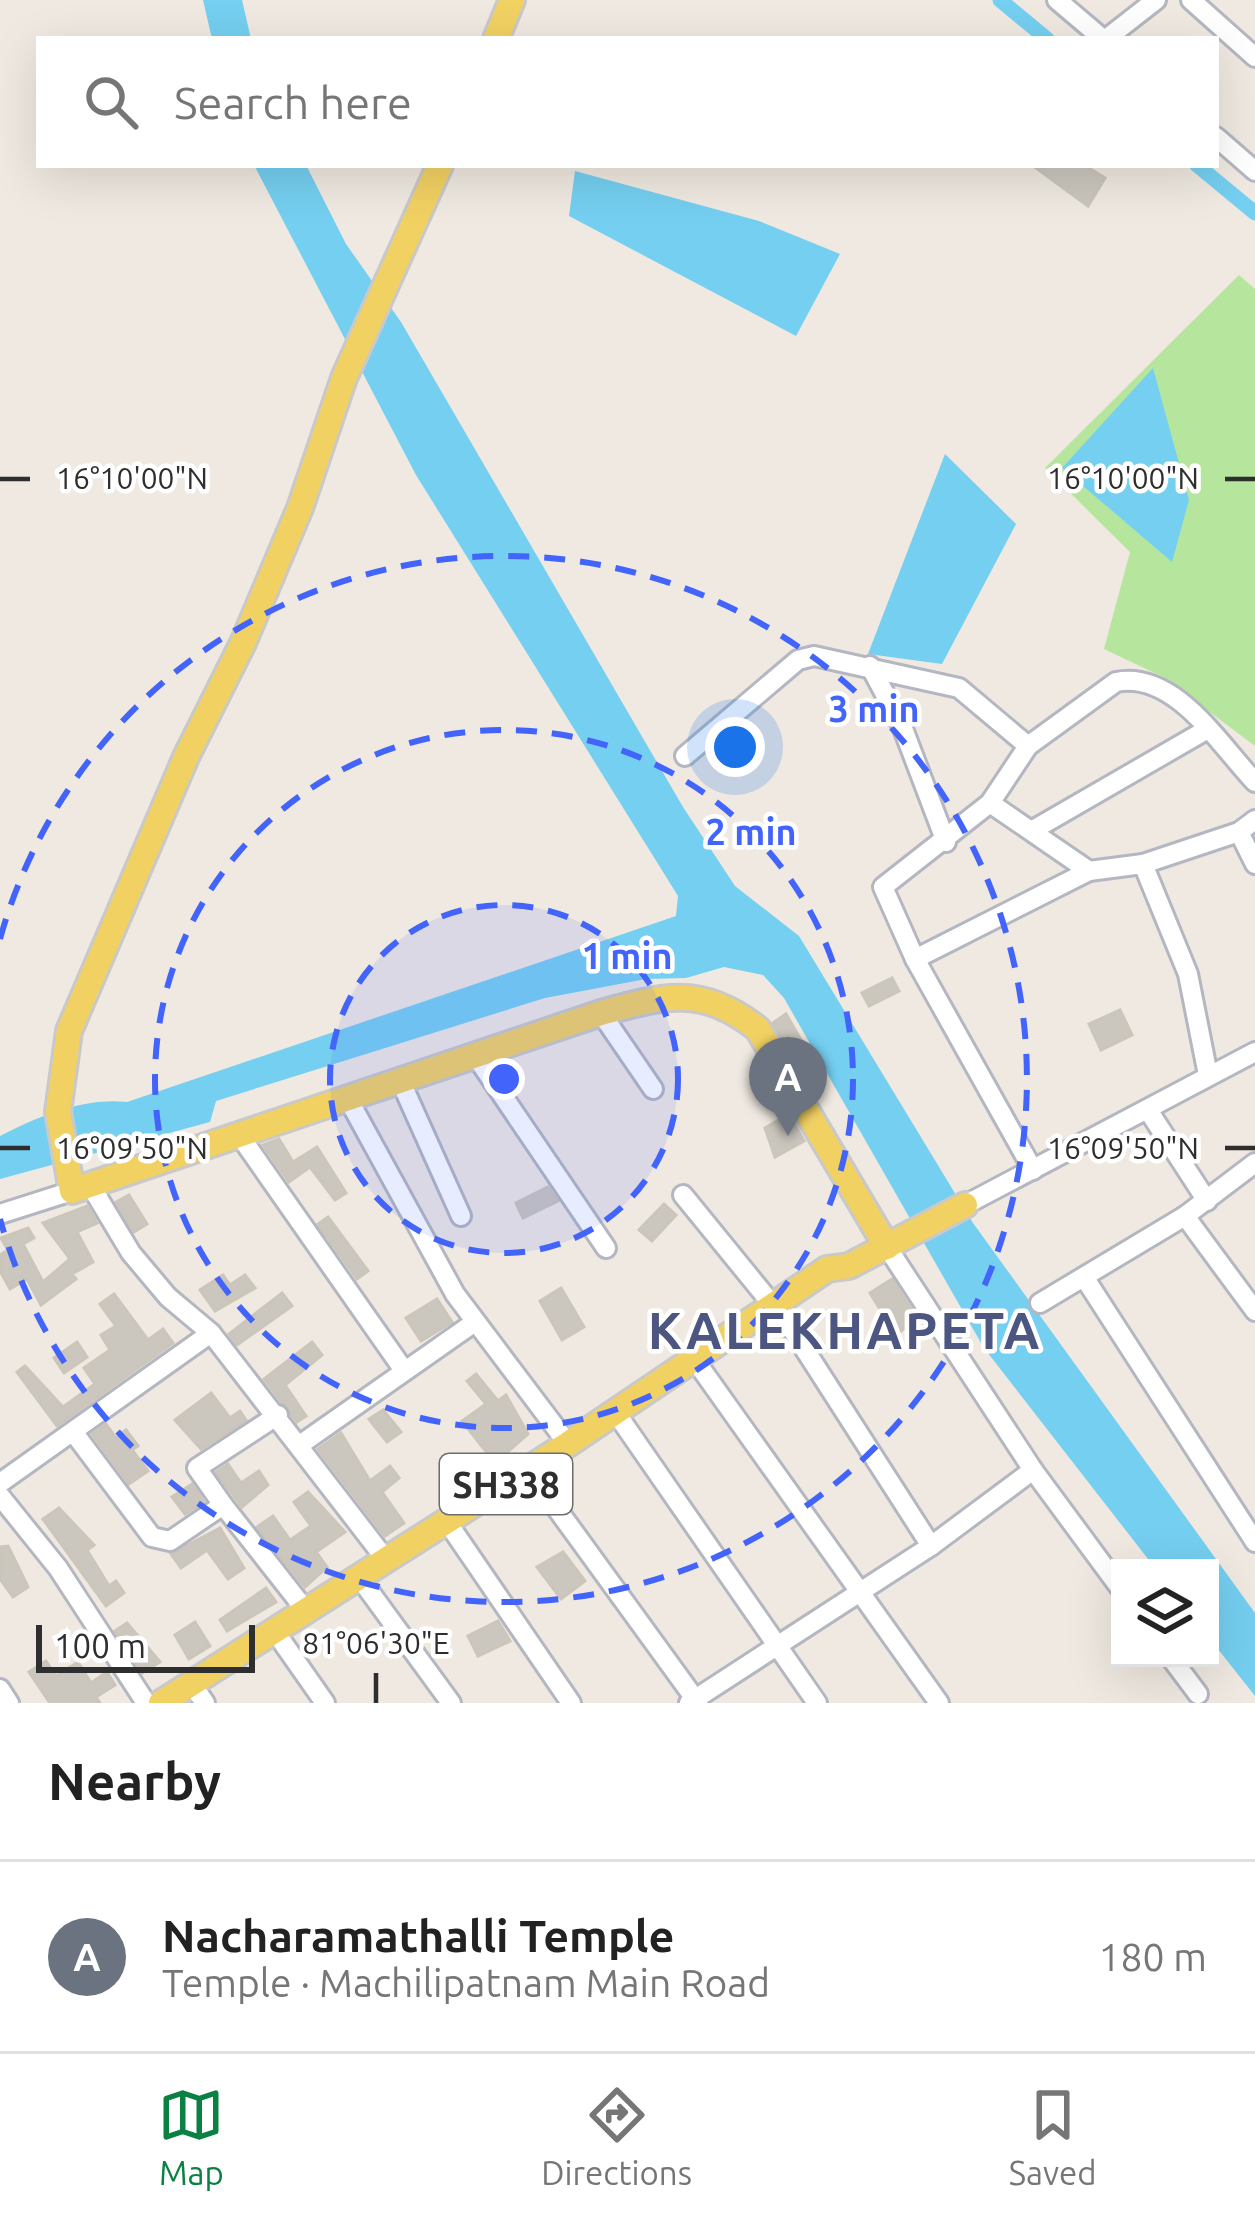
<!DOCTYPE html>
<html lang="en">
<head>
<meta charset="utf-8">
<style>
	body { margin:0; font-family:Ubuntu,sans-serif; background:#f2f2f2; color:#222 }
	.controls { position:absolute; right:36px; bottom:36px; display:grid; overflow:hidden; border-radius:0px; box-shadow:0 12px 48px #0002 }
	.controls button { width:108px; height:108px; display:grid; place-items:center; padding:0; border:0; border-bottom:3px solid #e0e0e0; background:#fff; color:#222; font:60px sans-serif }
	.scale { position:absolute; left:36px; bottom:30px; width:219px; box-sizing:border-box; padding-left:12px; border:6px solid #2e2e2e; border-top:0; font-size:33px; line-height:42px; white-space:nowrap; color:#2e2e2e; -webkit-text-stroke:9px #fff; paint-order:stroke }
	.you { position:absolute; left:735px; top:747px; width:42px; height:42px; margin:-30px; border:9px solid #fff; border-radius:50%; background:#1a73e8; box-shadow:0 0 0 18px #1a73e833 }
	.badge { display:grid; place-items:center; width:78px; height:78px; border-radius:50%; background:#0b8043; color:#fff; font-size:39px; font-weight:700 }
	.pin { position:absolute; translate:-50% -99px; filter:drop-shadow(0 3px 6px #0008) }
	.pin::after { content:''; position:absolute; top:63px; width:42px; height:36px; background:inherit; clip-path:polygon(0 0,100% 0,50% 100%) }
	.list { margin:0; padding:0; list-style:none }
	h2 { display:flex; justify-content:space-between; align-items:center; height:156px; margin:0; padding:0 48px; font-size:51px }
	h2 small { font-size:39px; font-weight:400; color:#767676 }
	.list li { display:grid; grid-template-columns:78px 1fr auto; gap:36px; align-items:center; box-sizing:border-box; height:192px; padding:0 48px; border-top:3px solid #e0e0e0 }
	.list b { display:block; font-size:45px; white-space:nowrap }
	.list p { margin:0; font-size:39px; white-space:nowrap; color:#767676 }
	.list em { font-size:39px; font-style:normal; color:#767676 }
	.icon { flex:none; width:66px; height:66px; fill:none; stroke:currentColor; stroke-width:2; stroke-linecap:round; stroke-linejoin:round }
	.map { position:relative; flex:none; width:1255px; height:1703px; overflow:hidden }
	.search { position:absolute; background:#fff; box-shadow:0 12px 48px #0002; left:36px; right:36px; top:36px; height:132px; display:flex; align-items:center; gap:30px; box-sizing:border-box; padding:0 42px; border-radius:0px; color:#767676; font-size:45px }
	.sheet { height:348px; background:#fff }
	nav { display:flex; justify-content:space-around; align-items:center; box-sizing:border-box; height:168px; border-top:3px solid #e0e0e0; background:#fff; font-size:33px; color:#767676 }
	nav a { display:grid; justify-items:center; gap:6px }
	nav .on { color:#0b8043 }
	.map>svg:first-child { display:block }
	.green { fill:#b6e59e }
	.water { fill:#75cff0 }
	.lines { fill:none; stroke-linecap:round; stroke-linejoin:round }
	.canal { stroke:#75cff0; stroke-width:15 }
	.building { fill:#cbc7bf; stroke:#cbc5ba; stroke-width:3 }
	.minor-casing { stroke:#b4b7c1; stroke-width:24 }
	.major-casing { stroke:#c9c9c9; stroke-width:30 }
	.minor { stroke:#fff; stroke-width:18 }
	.major { stroke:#f2d163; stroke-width:24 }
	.ticks { fill:none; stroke:#2e2e2e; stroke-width:4.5 }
	.ring { fill:none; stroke:#4264fb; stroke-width:6; stroke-dasharray:21 15 }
	.labels { text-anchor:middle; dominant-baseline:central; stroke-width:9; stroke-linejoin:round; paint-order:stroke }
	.shield { fill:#fff; stroke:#6d6d6d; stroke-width:3 }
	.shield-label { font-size:36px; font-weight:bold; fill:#2e2e2e }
	.district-label { font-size:51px; font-weight:bold; letter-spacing:3px; fill:#4d5680; stroke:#fff }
	.ticks-label { font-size:30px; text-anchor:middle; fill:#2e2e2e; stroke:#fff; stroke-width:9; stroke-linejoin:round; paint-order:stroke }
	.centre { fill:#4264fb; stroke:#fff; stroke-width:6 }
	.ring-label { font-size:36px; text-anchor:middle; font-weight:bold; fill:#4264fb; stroke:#fff; stroke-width:9; stroke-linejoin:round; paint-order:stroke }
</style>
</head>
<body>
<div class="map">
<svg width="1255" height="1703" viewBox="0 0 1255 1703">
	<rect width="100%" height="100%" fill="#efe9e1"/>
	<polygon class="green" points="1239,275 1255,289 1255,746 1163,677 1104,649 1130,552 1045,468"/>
	<g class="water">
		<polygon points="203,0 242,0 251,39 212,39"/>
		<path d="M254 165H306L346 244 401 322 683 807 735 886 799 936 973 1223 1255 1613V1696L1210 1639V1568H1155L984 1348 784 998 763 975 724 967 686 978 646 979 545 998 216 1101 210 1122 0 1179V1136C39 1116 84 1097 127 1102L676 916 678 896 416 475Z"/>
		<polygon points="575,171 759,221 840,254 796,336 569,216"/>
		<polygon points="1153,368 1189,500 1172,562 1062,468"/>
		<polygon points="945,454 1016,524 942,664 868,654"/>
	</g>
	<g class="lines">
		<g class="canal">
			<polyline points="1000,0 1047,39"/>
			<polyline points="1197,165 1255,213"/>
		</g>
	</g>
	<g class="building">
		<polygon points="1032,165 1084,165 1105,178 1088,206"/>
		<polygon points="892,978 899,991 869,1006 862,993"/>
		<polygon points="1120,1010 1132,1035 1101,1050 1089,1024"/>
		<polygon points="786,1014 820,1073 807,1080 773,1023"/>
		<polygon points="789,1114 804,1141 775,1157 765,1128"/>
		<polygon points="279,1139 293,1162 317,1147 346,1193 335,1200 310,1167 289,1182 263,1145"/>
		<polygon points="548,1187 558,1201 523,1218 516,1203"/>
		<polygon points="129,1195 147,1224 134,1232 116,1202"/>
		<polygon points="664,1204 676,1215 652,1241 639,1230"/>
		<polygon points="87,1206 97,1223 77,1232 93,1262 72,1274 76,1279 41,1305 27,1279 10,1289 0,1271 0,1255 8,1250 1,1238 28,1228 34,1238 23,1244 43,1282 70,1259 43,1223"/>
		<polygon points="328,1217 368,1271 357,1279 318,1224"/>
		<polygon points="223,1275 230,1285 245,1275 255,1288 215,1311 200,1290"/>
		<polygon points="892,1279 917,1318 896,1335 870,1293"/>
		<polygon points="561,1288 584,1327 562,1340 540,1301"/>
		<polygon points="282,1293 292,1306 237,1345 229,1334"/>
		<polygon points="114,1294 148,1340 163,1329 173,1343 57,1426 17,1372 25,1366 63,1407 95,1384 84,1368 110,1350 101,1335 116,1326 100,1304"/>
		<polygon points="437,1299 452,1322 421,1341 406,1318"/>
		<polygon points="77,1342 87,1357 64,1373 54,1358"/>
		<polygon points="312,1342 322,1355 285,1385 306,1416 297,1422 264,1379"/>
		<polygon points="476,1374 498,1401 506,1395 528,1434 489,1468 482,1458 488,1454 462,1421 486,1404 467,1381"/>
		<polygon points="211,1393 230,1418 240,1411 246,1420 201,1449 175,1420"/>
		<polygon points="383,1410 401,1432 387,1442 369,1419"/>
		<polygon points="106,1424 116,1438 126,1430 138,1446 132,1450 148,1471 129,1484 92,1434"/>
		<polygon points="341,1433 370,1481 390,1466 399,1478 382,1492 404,1523 385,1536 318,1449"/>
		<polygon points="228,1464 241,1483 259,1471 268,1485 242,1507 216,1472"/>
		<polygon points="192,1484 204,1502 185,1514 172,1497"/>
		<polygon points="308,1492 345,1532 316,1552 327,1567 305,1587 257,1527 273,1516 290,1540 311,1526 294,1502"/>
		<polygon points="59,1508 94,1545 87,1550 109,1586 116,1581 124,1593 106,1606 43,1519"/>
		<polygon points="220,1528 244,1568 228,1579 207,1550 181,1568 171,1554"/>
		<polygon points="8,1546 28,1587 13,1597 0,1579 0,1547"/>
		<polygon points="563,1552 585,1581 561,1599 537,1567"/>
		<polygon points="266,1588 276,1602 227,1631 220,1620"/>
		<polygon points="498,1621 510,1641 478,1656 468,1636"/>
		<polygon points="195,1622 210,1646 189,1659 175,1635"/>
		<polygon points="127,1623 160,1662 142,1673 115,1631"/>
		<polygon points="46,1661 56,1676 78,1662 91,1683 107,1672 115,1685 96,1697 100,1703 50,1703 29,1672"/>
	</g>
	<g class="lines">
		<g class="minor-casing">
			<g id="minor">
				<polyline points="1057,0 1103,39"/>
				<polyline points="1191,0 1255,57"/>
				<polyline points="1106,39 1156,0"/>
				<polyline points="1216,137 1255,171"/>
				<polyline points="870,666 902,726 946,842"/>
				<polyline points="685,756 798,660 814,656 959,688 1028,746"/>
				<polyline points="990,803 1089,871 1143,864"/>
				<polyline points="1255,820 1239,832 1255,864"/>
				<polyline points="1033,830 1206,730"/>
				<polyline points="915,959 1089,871"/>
				<polyline points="601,1013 653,1089"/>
				<polyline points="475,1055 606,1248"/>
				<polyline points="1208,1075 1188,974 1143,864 1239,832"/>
				<polyline points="400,1080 461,1216"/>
				<polyline points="347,1097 455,1294 568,1444"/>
				<polyline points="1148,1110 1207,1201"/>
				<polyline points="240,1136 403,1369"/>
				<path d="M1033 1170 915 959 883 887 990 803 1028 746 1116 682C1174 670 1219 744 1255 782"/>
				<polyline points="92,1188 131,1253 168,1297 211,1333 387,1561"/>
				<polyline points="683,1195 771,1303"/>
				<polyline points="965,1205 1255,1052"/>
				<polyline points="0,1214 72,1191"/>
				<polyline points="1185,1216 1255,1311"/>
				<polyline points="887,1247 1033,1470 1120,1588"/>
				<polyline points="1084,1277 1255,1542"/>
				<polyline points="1040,1303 1185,1216 1255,1163"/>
				<polyline points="782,1314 931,1546 1033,1470"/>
				<polyline points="702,1370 939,1703"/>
				<polyline points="623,1423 817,1703"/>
				<polyline points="74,1433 152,1537 170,1541 223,1505 307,1612"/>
				<polyline points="301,1444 475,1322"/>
				<polyline points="536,1480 698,1703"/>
				<polyline points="0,1483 211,1333"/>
				<polyline points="0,1496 58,1568 146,1703"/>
				<polyline points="223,1505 197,1468 278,1415"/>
				<polyline points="454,1532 571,1703"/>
				<polyline points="367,1588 451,1703"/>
				<polyline points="283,1643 325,1703"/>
				<polyline points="1171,1658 1198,1694"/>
				<polyline points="0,1689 9,1703"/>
				<polyline points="198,1693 205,1703"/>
				<polyline points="689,1703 931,1546"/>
			</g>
		</g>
		<g class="major-casing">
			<g id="major">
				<polyline points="496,39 512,0"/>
				<path d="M440 165 344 378 300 508 243 643 186 757 69 1031 58 1112 72 1191 601 1013C665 995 702 985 758 1029L887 1247"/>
				<polyline points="161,1703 568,1444 827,1269 849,1266 965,1205"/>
			</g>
		</g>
		<use href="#minor" class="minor"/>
		<use href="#major" class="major"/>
	</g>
	<path class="ticks" d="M0 479H30M1225 479H1255M0 1148H30M1225 1148H1255M376 1673V1703"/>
	<circle cx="504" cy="1079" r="174" fill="#4264fb" fill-opacity=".12"/>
	<g class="ring">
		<circle cx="504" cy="1079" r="174"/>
		<circle cx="504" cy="1079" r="349"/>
		<path d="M0 939A523 523 0 1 1 0 1219"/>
	</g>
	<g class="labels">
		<rect class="shield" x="440" y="1454" width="132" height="60" rx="9"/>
		<g class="shield-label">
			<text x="506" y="1484">SH338</text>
		</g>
		<g class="district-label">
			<text x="845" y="1330">KALEKHAPETA</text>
		</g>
	</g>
	<g class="ticks-label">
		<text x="132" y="489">16°10'00"N</text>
		<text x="1123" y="489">16°10'00"N</text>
		<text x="132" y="1159">16°09'50"N</text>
		<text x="1123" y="1159">16°09'50"N</text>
		<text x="376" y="1654">81°06'30"E</text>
	</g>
	<circle cx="504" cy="1079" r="18" class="centre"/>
	<g class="ring-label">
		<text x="874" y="722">3 min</text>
		<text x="751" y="845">2 min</text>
		<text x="627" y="969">1 min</text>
	</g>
</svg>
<div class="controls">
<button><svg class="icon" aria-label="layers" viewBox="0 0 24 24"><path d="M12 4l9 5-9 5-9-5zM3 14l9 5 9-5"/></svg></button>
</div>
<div class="scale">100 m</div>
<div class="you"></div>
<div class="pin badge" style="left:788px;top:1136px;background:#6b7280">A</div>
<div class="search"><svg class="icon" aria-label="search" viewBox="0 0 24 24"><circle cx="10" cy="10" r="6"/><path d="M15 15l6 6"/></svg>Search here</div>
</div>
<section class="sheet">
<h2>Nearby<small></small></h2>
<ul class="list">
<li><span class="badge" style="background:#6b7280">A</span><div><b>Nacharamathalli Temple</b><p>Temple · Machilipatnam Main Road</p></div><em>180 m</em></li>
</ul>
</section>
<nav>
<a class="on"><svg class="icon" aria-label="map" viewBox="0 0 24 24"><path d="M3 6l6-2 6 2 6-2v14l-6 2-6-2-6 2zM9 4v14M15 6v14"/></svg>Map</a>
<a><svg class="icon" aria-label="directions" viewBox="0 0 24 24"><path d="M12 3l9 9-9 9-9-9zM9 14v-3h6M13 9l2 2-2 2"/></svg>Directions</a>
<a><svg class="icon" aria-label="saved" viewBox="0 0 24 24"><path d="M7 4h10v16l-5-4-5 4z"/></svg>Saved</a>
</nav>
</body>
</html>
